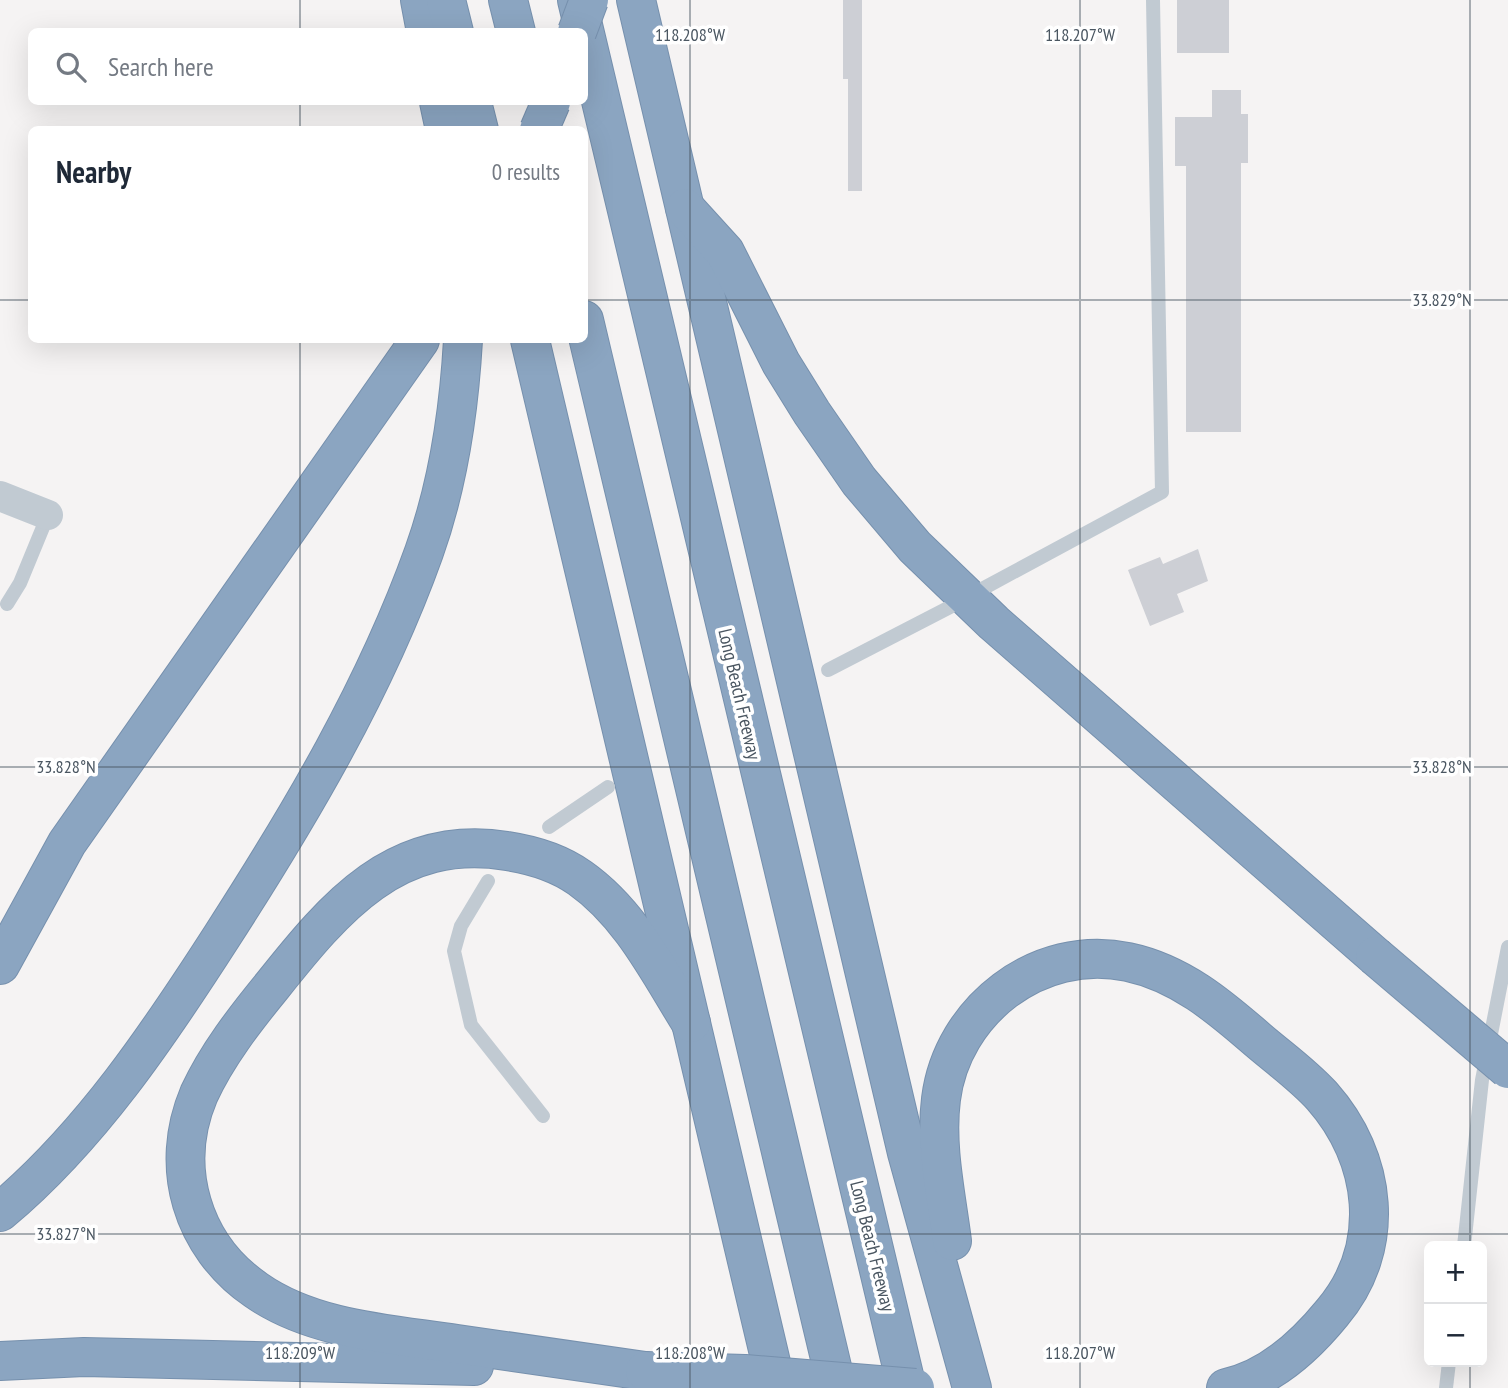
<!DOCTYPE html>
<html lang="en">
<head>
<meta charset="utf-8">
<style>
	body { margin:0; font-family:"PT Sans Narrow",sans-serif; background:#f2f2f3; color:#1f2937 }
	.controls { position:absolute; right:21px; bottom:21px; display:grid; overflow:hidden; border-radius:10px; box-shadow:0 7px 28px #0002 }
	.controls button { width:63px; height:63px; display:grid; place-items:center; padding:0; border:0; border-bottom:2px solid #e0e1e3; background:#fff; color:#1f2937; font:35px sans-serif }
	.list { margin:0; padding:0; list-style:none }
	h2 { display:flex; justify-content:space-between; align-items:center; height:91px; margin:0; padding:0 28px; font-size:30px }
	h2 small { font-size:23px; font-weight:400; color:#747a83 }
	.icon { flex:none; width:38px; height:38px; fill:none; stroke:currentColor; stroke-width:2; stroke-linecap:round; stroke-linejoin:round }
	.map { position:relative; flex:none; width:1508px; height:1388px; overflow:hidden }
	.search { position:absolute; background:#fff; box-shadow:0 7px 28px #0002; left:28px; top:28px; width:560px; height:77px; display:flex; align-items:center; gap:18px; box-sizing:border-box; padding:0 24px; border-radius:10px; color:#747a83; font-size:26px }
	.panel { position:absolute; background:#fff; box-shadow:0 7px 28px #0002; left:28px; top:126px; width:560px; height:217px; border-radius:10px }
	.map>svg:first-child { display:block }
	.building { fill:#cdcfd5 }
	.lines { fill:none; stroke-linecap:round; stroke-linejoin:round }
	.highway-casing { stroke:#7690ad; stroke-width:40 }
	.lane { stroke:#c1cad2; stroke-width:14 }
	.street { stroke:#c1cad2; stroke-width:30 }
	.highway { stroke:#8ba5c1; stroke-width:38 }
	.highway-bridge-casing { stroke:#7690ad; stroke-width:40; stroke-linecap:butt }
	.highway-bridge { stroke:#8ba5c1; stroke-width:38 }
	.ticks { fill:none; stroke:#4a5661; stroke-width:2; stroke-opacity:0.45 }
	.labels { text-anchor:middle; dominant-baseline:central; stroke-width:7; stroke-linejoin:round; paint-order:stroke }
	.street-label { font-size:19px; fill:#4a5661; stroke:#fff }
	.ticks-label { font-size:18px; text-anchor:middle; fill:#4a5661; stroke:#fff; stroke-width:7; stroke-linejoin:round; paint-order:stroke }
</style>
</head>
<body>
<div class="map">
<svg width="1508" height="1388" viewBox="0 0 1508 1388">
	<rect width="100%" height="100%" fill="#f5f3f3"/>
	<g class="building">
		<polygon points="843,0 862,0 862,191 848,191 848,79 843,79"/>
		<rect x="1177" y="0" width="52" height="53"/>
		<polygon points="1212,90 1241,90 1241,114 1248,114 1248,163 1241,163 1241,432 1186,432 1186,166 1175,166 1175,117 1212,117"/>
		<polygon points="1198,549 1208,581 1177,594 1184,612 1150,626 1128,570 1160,557 1163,564"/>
	</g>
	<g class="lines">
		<g class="highway-casing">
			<g id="highway">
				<polyline points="420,0 426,32"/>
				<polyline points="446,0 454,32"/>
				<polyline points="508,0 516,32"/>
				<polyline points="577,0 907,1388"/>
				<polyline points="636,0 907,1153 972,1388"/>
				<polyline points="439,102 445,130"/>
				<polyline points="472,102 479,130"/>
				<polyline points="685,208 725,252 781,363 812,413 859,481 915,547 994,623 1375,956"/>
				<polyline points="584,320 837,1388"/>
				<polyline points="530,340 777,1388"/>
				<polyline points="0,965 67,843 420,340"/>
				<path d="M0 1212C90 1137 159 1034 222 936 300 815 375 689 424 552 448 485 459 411 463 340"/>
				<path d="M952 1241C946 1194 935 1146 941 1099 952 1011 1038 943 1128 962 1180 973 1219 1006 1258 1040 1279 1058 1303 1075 1322 1096 1377 1158 1388 1247 1332 1313 1305 1346 1270 1379 1226 1388"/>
				<polyline points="0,1361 84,1357 474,1366"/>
				<path d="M645 1371C583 1362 520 1353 457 1344 391 1334 313 1330 256 1290 192 1246 168 1167 199 1094 217 1055 245 1019 272 986 335 907 396 833 507 851 533 855 559 863 580 878 631 914 659 972 691 1023"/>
			</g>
		</g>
		<g class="lane">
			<polyline points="984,588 1162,492 1153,0"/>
			<polyline points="7,604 20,583 48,515"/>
			<polyline points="828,670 950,607"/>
			<polyline points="549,827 608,787"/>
			<polyline points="488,881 461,926 454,951 471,1025 543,1116"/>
			<polyline points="1464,1246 1482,1080 1508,947"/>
			<polyline points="1446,1388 1449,1362"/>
		</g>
		<polyline class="street" points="0,496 48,515"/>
		<use href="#highway" class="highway"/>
		<g class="highway-bridge-casing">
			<g id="highway-bridge">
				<polyline points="577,32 589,0"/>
				<polyline points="539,130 551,102"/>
				<polyline points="1375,956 1508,1069"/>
				<polyline points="645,1371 745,1374 915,1388"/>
			</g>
		</g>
		<use href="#highway-bridge" class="highway-bridge"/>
	</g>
	<path class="ticks" d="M300 0V32M690 0V1388M1080 0V1388M1470 0V1246M300 102V130M0 300H32M584 300H1508M300 340V1388M0 767H1508M0 1234H1508M1470 1362V1388"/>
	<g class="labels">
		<g class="street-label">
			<text transform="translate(740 694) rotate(77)">Long Beach Freeway</text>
			<text transform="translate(873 1246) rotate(76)">Long Beach Freeway</text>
		</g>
	</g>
	<g class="ticks-label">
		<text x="690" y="41">118.208°W</text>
		<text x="1080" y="41">118.207°W</text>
		<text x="1442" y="306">33.829°N</text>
		<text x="66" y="773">33.828°N</text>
		<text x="1442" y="773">33.828°N</text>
		<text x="66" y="1240">33.827°N</text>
		<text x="300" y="1359">118.209°W</text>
		<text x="690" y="1359">118.208°W</text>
		<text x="1080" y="1359">118.207°W</text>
	</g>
</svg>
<div class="controls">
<button>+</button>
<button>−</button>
</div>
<div class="search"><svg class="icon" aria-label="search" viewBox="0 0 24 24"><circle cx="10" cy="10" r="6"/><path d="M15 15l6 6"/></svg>Search here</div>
<section class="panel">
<h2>Nearby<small>0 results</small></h2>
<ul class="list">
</ul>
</section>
</div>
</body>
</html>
